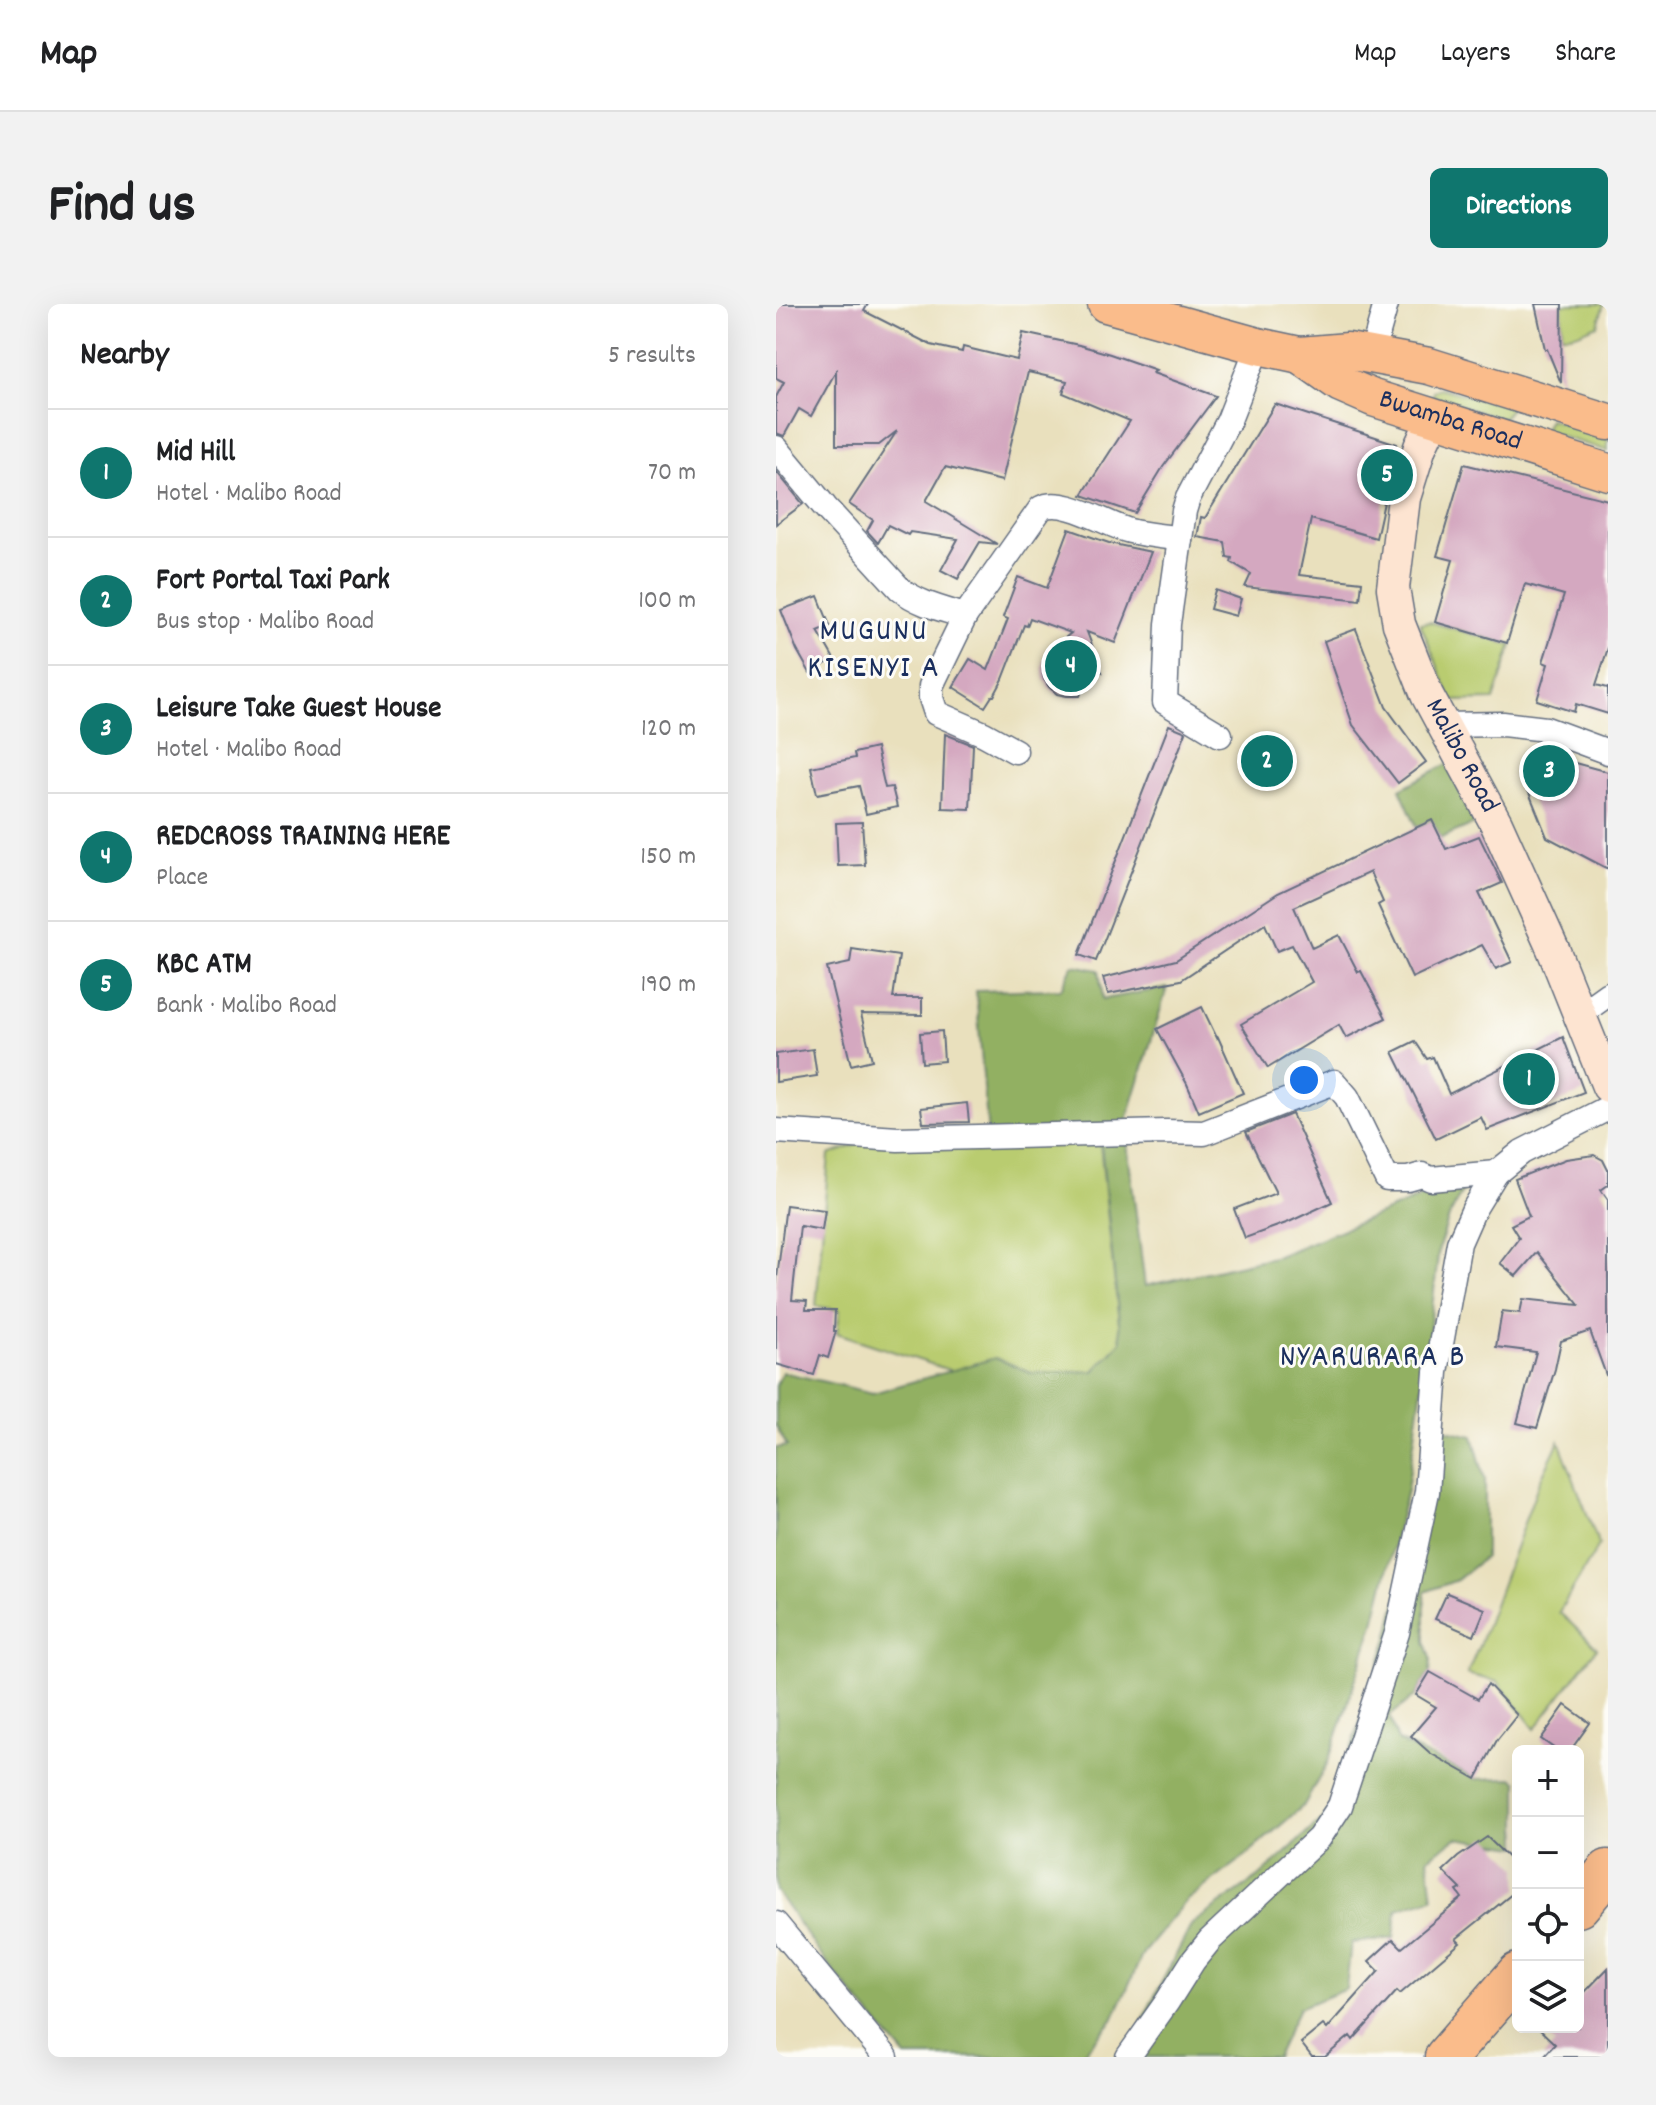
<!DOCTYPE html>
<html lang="en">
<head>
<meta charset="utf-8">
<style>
	body { margin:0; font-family:Dekko,sans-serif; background:#f2f2f2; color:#202124 }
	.controls { position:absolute; right:24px; bottom:24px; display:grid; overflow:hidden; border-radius:12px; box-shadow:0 8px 32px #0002 }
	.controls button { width:72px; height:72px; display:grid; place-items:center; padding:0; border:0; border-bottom:2px solid #e0e0e0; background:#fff; color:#202124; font:40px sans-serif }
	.you { position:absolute; left:528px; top:776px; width:28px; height:28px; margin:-20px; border:6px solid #fff; border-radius:50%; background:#1a73e8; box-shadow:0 0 0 12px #1a73e833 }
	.badge { display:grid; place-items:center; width:52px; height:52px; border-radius:50%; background:#0f766e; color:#fff; font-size:26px; font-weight:700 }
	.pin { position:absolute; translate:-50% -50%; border:4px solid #fff; box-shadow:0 2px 8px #0006 }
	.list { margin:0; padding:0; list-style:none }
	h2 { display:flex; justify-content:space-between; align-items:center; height:104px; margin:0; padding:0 32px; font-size:34px }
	h2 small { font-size:26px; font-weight:400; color:#757577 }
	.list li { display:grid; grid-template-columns:52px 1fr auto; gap:24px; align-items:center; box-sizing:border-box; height:128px; padding:0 32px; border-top:2px solid #e0e0e0 }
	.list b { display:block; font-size:30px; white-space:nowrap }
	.list p { margin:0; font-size:26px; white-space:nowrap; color:#757577 }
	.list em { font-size:26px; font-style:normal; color:#757577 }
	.icon { flex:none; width:44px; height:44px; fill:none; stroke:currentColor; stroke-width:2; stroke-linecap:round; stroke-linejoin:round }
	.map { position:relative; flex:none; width:832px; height:1753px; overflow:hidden; border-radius:12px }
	header { display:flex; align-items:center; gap:48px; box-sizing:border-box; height:112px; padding:0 40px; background:#fff; border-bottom:2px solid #e0e0e0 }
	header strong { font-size:38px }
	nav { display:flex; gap:44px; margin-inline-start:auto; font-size:28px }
	.intro { display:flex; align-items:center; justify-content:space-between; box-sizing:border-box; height:192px; padding:0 48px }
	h1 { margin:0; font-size:56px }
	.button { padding:20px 36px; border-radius:12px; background:#0f766e; color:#fff; font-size:28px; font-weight:700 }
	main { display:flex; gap:48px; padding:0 48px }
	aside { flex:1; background:#fff; border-radius:12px; box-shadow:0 8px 32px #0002 }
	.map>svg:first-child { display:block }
	.green { fill:#b9cc70; stroke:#6a7e67; stroke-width:2 }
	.forest { fill:#92b062; stroke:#567060; stroke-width:2 }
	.building { fill:#d4a8c0 }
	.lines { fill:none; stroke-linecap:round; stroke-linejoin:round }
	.street-casing { stroke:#636d7f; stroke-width:27 }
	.secondary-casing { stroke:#636d7f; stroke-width:35 }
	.primary-casing { stroke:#636d7f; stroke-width:39 }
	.highway-casing { stroke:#636d7f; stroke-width:45 }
	.street { stroke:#fff; stroke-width:24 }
	.secondary { stroke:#fde4d1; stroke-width:32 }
	.primary { stroke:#fabc8b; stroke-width:36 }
	.highway { stroke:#fabc8b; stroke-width:42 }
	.labels { text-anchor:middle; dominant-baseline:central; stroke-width:6; stroke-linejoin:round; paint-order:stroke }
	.street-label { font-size:28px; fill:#1b2f5e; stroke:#fdfcf7 }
	.quarter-label { font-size:32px; letter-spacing:2px; fill:#1b2f5e; stroke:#fdfcf7 }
</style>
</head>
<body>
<header>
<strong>Map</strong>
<nav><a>Map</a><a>Layers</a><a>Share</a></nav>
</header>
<div class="intro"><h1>Find us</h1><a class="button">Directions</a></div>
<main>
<aside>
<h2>Nearby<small>5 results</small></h2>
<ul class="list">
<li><span class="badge">1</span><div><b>Mid Hill</b><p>Hotel · Malibo Road</p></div><em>70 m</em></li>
<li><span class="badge">2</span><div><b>Fort Portal Taxi Park</b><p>Bus stop · Malibo Road</p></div><em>100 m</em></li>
<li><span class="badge">3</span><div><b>Leisure Take Guest House</b><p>Hotel · Malibo Road</p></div><em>120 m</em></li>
<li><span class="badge">4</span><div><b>REDCROSS TRAINING HERE</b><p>Place</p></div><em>150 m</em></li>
<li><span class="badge">5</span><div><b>KBC ATM</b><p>Bank · Malibo Road</p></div><em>190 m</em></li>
</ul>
</aside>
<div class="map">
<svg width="832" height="1753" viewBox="0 0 832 1753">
	<rect width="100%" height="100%" fill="#fdfcf7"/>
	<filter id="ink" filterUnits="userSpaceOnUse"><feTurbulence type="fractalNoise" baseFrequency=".0125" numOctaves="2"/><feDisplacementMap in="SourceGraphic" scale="16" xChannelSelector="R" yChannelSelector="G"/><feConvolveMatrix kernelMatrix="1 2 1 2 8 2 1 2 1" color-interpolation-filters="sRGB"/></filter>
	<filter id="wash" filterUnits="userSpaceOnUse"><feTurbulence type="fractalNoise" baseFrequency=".006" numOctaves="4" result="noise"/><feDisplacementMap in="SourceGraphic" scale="32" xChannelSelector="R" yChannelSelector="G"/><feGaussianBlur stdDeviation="1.8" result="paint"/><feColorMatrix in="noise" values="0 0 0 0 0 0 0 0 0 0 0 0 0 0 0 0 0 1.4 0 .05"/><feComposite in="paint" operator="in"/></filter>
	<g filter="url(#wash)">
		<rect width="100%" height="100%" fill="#e9e0bd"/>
		<g class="green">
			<path d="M786 0H828L822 21C806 26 803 32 786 31Z"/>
			<polygon points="664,84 736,103 726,115 656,92 657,87"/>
			<polygon points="773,115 832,133 832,147 767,127"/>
			<polygon points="654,318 736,341 718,396 676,397 644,319"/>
			<polygon points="323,831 345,1038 318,1067 257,1069 219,1054 176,1067 61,1029 64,1006 40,1002 53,851 88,838"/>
			<polygon points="783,1137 823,1241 783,1308 821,1344 759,1425 722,1378 691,1370 703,1342 762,1181"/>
		</g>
		<g class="forest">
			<polygon points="671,460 700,519 665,534 656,517 641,523 624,485"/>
			<polygon points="297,661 323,666 327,695 391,684 349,823 369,982 502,952 694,873 674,911 663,943 651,1049 631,1186 597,1323 552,1458 528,1501 467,1554 411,1596 367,1649 337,1716 306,1751 302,1753 130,1753 49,1657 0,1587 0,1144 11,1142 0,1122 0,1082 6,1068 97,1089 219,1054 257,1069 318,1067 345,1038 324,831 212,832 200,687 285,685"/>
			<polygon points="662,1124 697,1132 709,1176 709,1253 681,1276 649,1288 649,1337 655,1354 654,1368 640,1391 614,1412 622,1437 700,1475 737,1474 742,1478 742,1543 680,1534 652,1554 657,1594 621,1605 618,1634 575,1639 570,1685 523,1704 500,1753 346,1753 353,1747 376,1697 416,1620 484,1572 554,1508 612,1334"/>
		</g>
		<g id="blocks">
			<g class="building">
				<polygon points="0,0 92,0 88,7 155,41 186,48 187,43 241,56 247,29 303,41 334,50 380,66 377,69 440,92 387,163 359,209 306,191 354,117 287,89 291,77 252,68 226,177 169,163 150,197 221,240 204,238 182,275 165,266 182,235 134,228 132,231 112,221 102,239 91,227 97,216 73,200 121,127 103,141 60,141 60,67 35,112 23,105 8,132 0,129 0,93 8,78 0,74"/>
				<polygon points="759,0 786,0 785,79 771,45 769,45"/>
				<polygon points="499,100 621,140 600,234 535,215 523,271 586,278 584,296 469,283 475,270 455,258 456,254 451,253 449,238 421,233 425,213 429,214"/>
				<polygon points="688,160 832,196 832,344 820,381 832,384 832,410 800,400 798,408 761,396 772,360 767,358 788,291 749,280 731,339 659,318 677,256 661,252"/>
				<polygon points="0,167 27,200 0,220"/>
				<polygon points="293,225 333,239 375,248 339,339 311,328 326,368 314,364 304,392 291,392 281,390 273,383 268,375 267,365 268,356 273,347 295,329 254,314 251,322 248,321 227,375 218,392 216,392 209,403 177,383 194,355 212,366 232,315 227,313 242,273 271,284"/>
				<polygon points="439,286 465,295 460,312 434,305"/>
				<polygon points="42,292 54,322 42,327 58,355 34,369 21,346 5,306"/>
				<polygon points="580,325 610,403 650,458 622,479 577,421 548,337"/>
				<polygon points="393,421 410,428 320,657 303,651"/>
				<polygon points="169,430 197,441 194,505 166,504"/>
				<polygon points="100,444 109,484 116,483 121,503 90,510 83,482 41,490 35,463 79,454 78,449"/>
				<polygon points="766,450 832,468 832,565 771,533 747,474"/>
				<polygon points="656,516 670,545 703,532 726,579 703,589 736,658 720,665 706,641 636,674 602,601 607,598 594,568 518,603 536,644 563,631 582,668 585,667 610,714 570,734 563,721 492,764 465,720 536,678 516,641 501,647 489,620 405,676 332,690 327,674 400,656 502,589"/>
				<polygon points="86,518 89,561 62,562 60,519"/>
				<polygon points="76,645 123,652 117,694 146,694 146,711 85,710 96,756 75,761 51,664 74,659"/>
				<polygon points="426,703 441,734 442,733 467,789 423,808 411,780 381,725"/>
				<polygon points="166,727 168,757 146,759 144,729"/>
				<polygon points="787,733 808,788 711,826 705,813 660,835 617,748 639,737 651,755 657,753 673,790"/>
				<polygon points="37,745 41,772 0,778 0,750"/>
				<polygon points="191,799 193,818 147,819 145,804"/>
				<polygon points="516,810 556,898 513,918 469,934 458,905 500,889 470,828"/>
				<polygon points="818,851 827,856 832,866 832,881 825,886 832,896 832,1070 830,1071 814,1027 785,1037 779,1065 761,1124 741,1119 760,1048 720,1043 726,1007 744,1009 747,995 803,1001 761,948 740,972 724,959 743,934 735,921 753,912 739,875 790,855"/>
				<polygon points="10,901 49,906 46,926 24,922 16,996 31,997 30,1006 59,1006 58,1027 60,1027 52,1054 44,1051 38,1071 0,1060 0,982"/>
				<polygon points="671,1289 709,1305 698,1332 659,1315"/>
				<polygon points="654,1368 702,1395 712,1380 741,1411 721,1436 700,1475 654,1449 635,1432 660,1403 640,1391"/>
				<polygon points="789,1401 814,1419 794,1447 782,1447 765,1435"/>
				<polygon points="711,1533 742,1563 742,1585 680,1635 684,1639 624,1690 621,1687 577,1736 574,1732 549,1753 536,1753 525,1739 547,1721 551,1725 603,1667 593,1657 617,1635 626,1644 686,1594 681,1587 685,1585 667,1567 682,1553"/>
				<polygon points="832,1664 832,1753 767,1753 779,1740 761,1723 802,1723 802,1695"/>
			</g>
		</g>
	</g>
	<g filter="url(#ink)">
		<use href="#blocks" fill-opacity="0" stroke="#636d7f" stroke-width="2"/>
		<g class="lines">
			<g class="street-casing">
				<g id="street">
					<polyline points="596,50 610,0"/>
					<path d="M0 144 49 203 124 285C143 300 166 305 189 312"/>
					<polyline points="667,421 727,420 770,425 832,448"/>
					<polyline points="444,431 389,398 392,320 408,207 412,194 453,116 482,42"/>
					<path d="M239 447 208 430 160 409 155 394V382L189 312 265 204C287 192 331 221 354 227 370 231 387 232 404 235"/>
					<polyline points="804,710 832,690"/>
					<polyline points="0,827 122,835 390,828 428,829 558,778 571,793 611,875 632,875 646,871 655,875 720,869"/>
					<polyline points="0,1620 110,1753"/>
					<polyline points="352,1753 391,1698 417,1657 434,1636 543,1534 564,1502 621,1329 651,1188 660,1068 683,939 698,905 720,869 746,848 832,804"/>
				</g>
			</g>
			<g class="secondary-casing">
				<g id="secondary">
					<path id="s1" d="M658 113 644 143 628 194 617 284 623 320 651 391 720 519 777 645 832 782"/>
				</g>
			</g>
			<g class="primary-casing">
				<g id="primary">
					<polyline points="330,0 482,42 524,51 572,47 653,62 832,118"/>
					<path id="s2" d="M524 51 565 80 597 94 832 168"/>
				</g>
			</g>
			<g class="highway-casing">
				<g id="highway">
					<polyline points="802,1602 832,1567"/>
					<polyline points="670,1753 742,1670"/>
				</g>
			</g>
			<use href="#street" class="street"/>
			<use href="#secondary" class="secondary"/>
			<use href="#primary" class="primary"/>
			<use href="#highway" class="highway"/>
		</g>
	</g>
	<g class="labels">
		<g class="street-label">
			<text stroke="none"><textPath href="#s2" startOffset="166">Bwamba Road</textPath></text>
			<text stroke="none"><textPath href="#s1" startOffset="360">Malibo Road</textPath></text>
		</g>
		<g class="quarter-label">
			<text x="98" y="329">MUGUNU<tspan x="98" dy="37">KISENYI A</tspan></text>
			<text x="597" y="1055">NYARURARA B</text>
		</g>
	</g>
</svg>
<div class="controls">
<button>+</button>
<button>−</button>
<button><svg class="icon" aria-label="locate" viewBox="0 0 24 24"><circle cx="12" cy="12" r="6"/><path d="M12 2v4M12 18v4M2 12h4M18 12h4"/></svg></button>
<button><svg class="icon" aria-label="layers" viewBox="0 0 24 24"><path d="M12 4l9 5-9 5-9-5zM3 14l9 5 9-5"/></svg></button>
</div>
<div class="you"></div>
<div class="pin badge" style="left:753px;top:775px">1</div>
<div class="pin badge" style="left:491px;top:457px">2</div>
<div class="pin badge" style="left:773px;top:467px">3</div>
<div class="pin badge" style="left:295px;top:362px">4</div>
<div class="pin badge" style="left:611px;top:171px">5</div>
</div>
</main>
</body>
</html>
